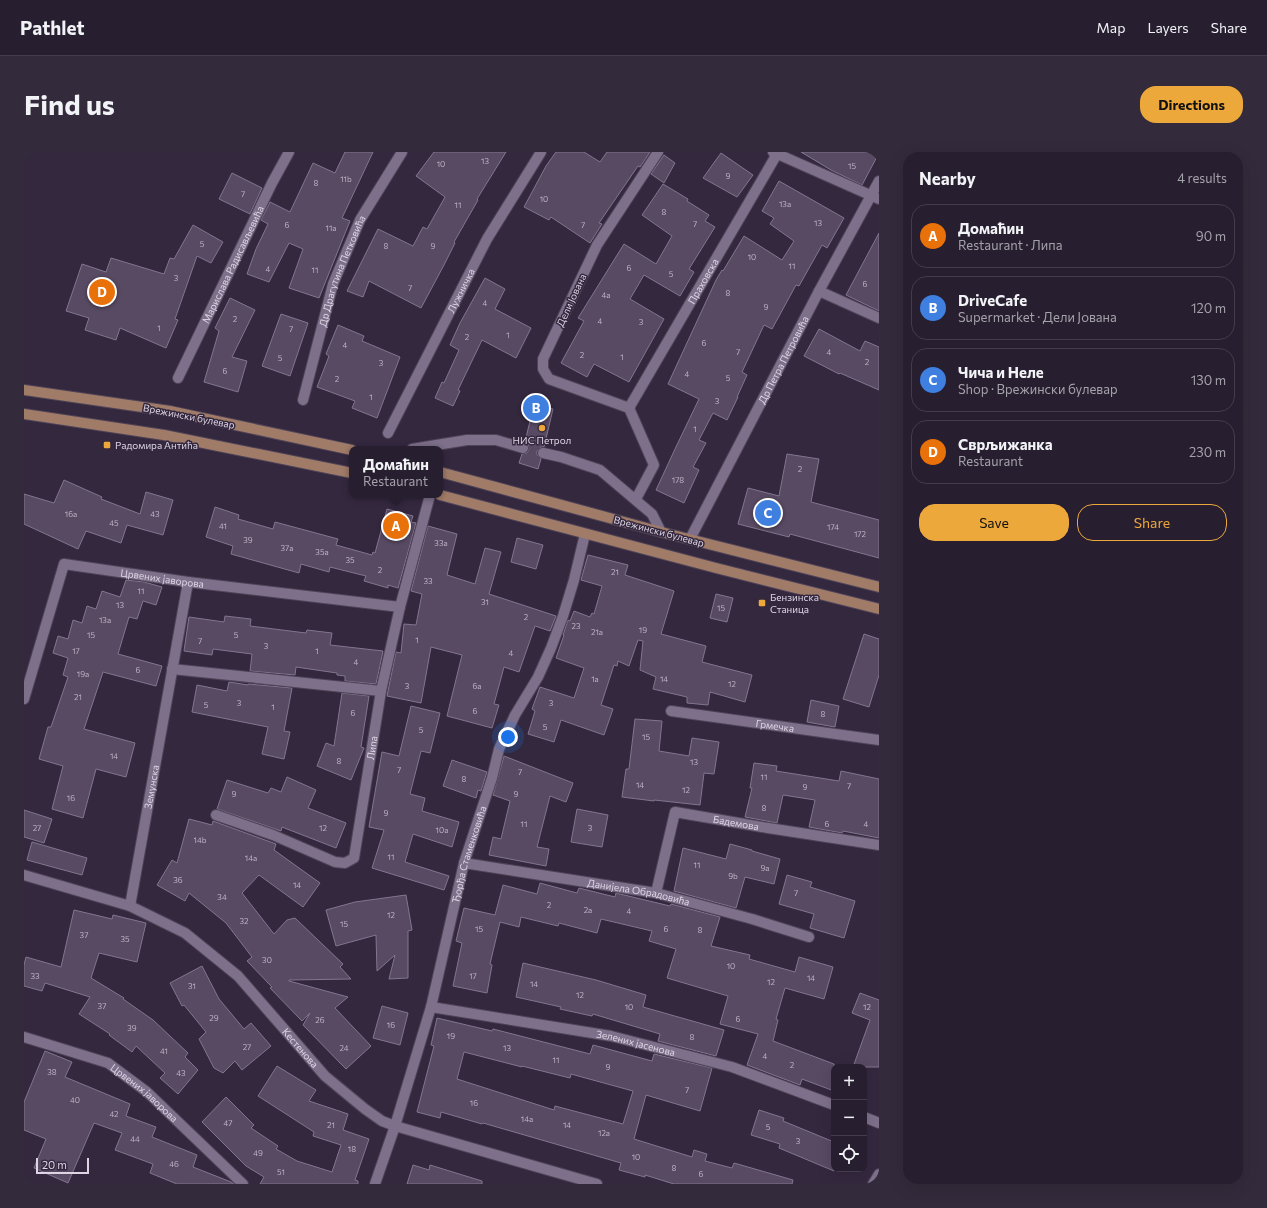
<!DOCTYPE html>
<html lang="en">
<head>
<meta charset="utf-8">
<style>
	body { margin:0; font-family:Commissioner,sans-serif; background:#332b3b; color:#f1f3f6 }
	.controls { position:absolute; right:12px; bottom:12px; display:grid; overflow:hidden; border-radius:8px; box-shadow:0 4px 16px #0002 }
	.controls button { width:36px; height:36px; display:grid; place-items:center; padding:0; border:0; border-bottom:1px solid #433c4b; background:#271e2f; color:#f1f3f6; font:20px sans-serif }
	.scale { position:absolute; left:12px; bottom:10px; width:53px; box-sizing:border-box; padding-left:4px; border:2px solid #ddd5e4; border-top:0; font-size:11px; line-height:14px; white-space:nowrap; color:#ddd5e4; -webkit-text-stroke:3px #34283f; paint-order:stroke }
	.you { position:absolute; left:484px; top:585px; width:14px; height:14px; margin:-10px; border:3px solid #fff; border-radius:50%; background:#1a73e8; box-shadow:0 0 0 6px #1a73e833 }
	.badge { display:grid; place-items:center; width:26px; height:26px; border-radius:50%; background:#eda83b; color:#fff; font-size:13px; font-weight:700 }
	.pin { position:absolute; translate:-50% -50%; border:2px solid #fff; box-shadow:0 1px 4px #0006 }
	.popup { position:absolute; left:325px; top:294px; width:94px; height:52px; box-sizing:border-box; display:grid; place-content:center; border-radius:8px; background:#271e2f; filter:drop-shadow(0 1px 3px #0005); font-size:13px; white-space:nowrap; color:#a4a2aa }
	.popup b { font-size:15px; color:#f1f3f6 }
	.popup::after { content:''; position:absolute; left:50%; top:100%; margin-left:-8px; border:8px solid transparent; border-top-color:#271e2f }
	.list { margin:0; padding:0; list-style:none }
	h2 { display:flex; justify-content:space-between; align-items:center; height:52px; margin:0; padding:0 16px; font-size:17px }
	h2 small { font-size:13px; font-weight:400; color:#a4a2aa }
	.list li { display:grid; grid-template-columns:26px 1fr auto; gap:12px; align-items:center; box-sizing:border-box; height:64px; margin:0 8px 8px; padding:0 8px; border:1px solid #433c4b; border-radius:16px }
	.list b { display:block; font-size:15px; white-space:nowrap }
	.list p { margin:0; font-size:13px; white-space:nowrap; color:#a4a2aa }
	.list em { font-size:13px; font-style:normal; color:#a4a2aa }
	.actions { display:flex; gap:8px; padding:12px 16px }
	.actions a { flex:1; padding:9px 0; border:1px solid #eda83b; border-radius:16px; text-align:center; font-size:14px; color:#eda83b }
	.actions .main { background:#eda83b; color:#111 }
	.icon { flex:none; width:22px; height:22px; fill:none; stroke:currentColor; stroke-width:2; stroke-linecap:round; stroke-linejoin:round }
	.map { position:relative; flex:none; width:855px; height:1032px; overflow:hidden; border-radius:16px }
	header { display:flex; align-items:center; gap:24px; box-sizing:border-box; height:56px; padding:0 20px; background:#271e2f; border-bottom:1px solid #433c4b }
	header strong { font-size:19px }
	nav { display:flex; gap:22px; margin-inline-start:auto; font-size:14px }
	.intro { display:flex; align-items:center; justify-content:space-between; box-sizing:border-box; height:96px; padding:0 24px }
	h1 { margin:0; font-size:28px }
	.button { padding:10px 18px; border-radius:16px; background:#eda83b; color:#111; font-size:14px; font-weight:700 }
	main { display:flex; gap:24px; padding:0 24px }
	aside { flex:1; background:#271e2f; border-radius:16px; box-shadow:0 4px 16px #0002 }
	.map>svg:first-child { display:block }
	.building { fill:#584a63; stroke:#837590; fill-rule:evenodd }
	.lines { fill:none; stroke-linecap:round; stroke-linejoin:round }
	.lane-casing { stroke:#4e4357; stroke-width:12 }
	.street-casing { stroke:#4e4357; stroke-width:12 }
	.secondary-casing { stroke:#4e4357; stroke-width:12 }
	.lane { stroke:#7e708b; stroke-width:10 }
	.street { stroke:#7e708b; stroke-width:10 }
	.secondary { stroke:#a07b68; stroke-width:10 }
	.poi-dot { fill:#eda83b; stroke:#34283f; stroke-width:1.5 }
	.labels { text-anchor:middle; dominant-baseline:central; stroke-width:3; stroke-linejoin:round; paint-order:stroke }
	.number-label { font-size:8px; fill:#bcb2c4 }
	.street-label { font-size:10px; fill:#ddd5e4; stroke:#34283f }
	.poi-label { font-size:10px; fill:#ddd5e4; stroke:#34283f; text-anchor:start }
</style>
</head>
<body>
<header>
<strong>Pathlet</strong>
<nav><a>Map</a><a>Layers</a><a>Share</a></nav>
</header>
<div class="intro"><h1>Find us</h1><a class="button">Directions</a></div>
<main>
<div class="map">
<svg width="855" height="1032" viewBox="0 0 855 1032">
	<rect width="100%" height="100%" fill="#34283f"/>
	<g class="building">
		<polygon points="321,0 349,0 318,66 326,69 295,146 265,136 279,97 265,91 245,130 223,122 232,97 244,72 237,68 246,50 266,60 289,11 311,21"/>
		<polygon points="410,0 482,0 453,47 454,48 430,90 431,91 420,113 397,156 345,129 339,145 323,139 354,77 389,94 399,75 403,77 421,45 392,24"/>
		<polygon points="532,0 560,0 576,10 583,0 626,0 616,15 614,14 575,71 578,72 566,91 527,65 525,68 500,55 522,14"/>
		<polygon points="777,0 855,0 855,1 838,33 807,18"/>
		<polygon points="697,1 729,23 713,45 679,26"/>
		<polygon points="640,3 651,11 640,31 627,22"/>
		<polygon points="208,21 238,36 226,62 195,47"/>
		<polygon points="755,29 820,66 803,96 798,93 775,134 772,133 748,177 740,173 718,220 723,223 713,245 714,245 703,268 689,261 675,288 682,291 669,315 675,318 660,351 632,338 651,297 675,247 644,232 692,128 698,118 699,119 720,84 758,108 770,89 746,72 750,66 738,59"/>
		<polygon points="639,32 664,47 663,49 685,63 681,69 691,75 665,117 670,120 656,144 620,123 606,147 640,167 605,230 570,212 563,225 537,211 560,169 554,166 600,92 632,112 648,84 618,63"/>
		<polygon points="169,73 199,90 187,111 173,104 151,167 154,168 142,196 96,176 92,188 61,178 65,166 42,159 58,112 82,120 87,106 140,122 146,106 150,107"/>
		<polygon points="855,81 855,159 822,143"/>
		<polygon points="461,126 481,137 471,157 507,176 492,206 458,188 434,238 436,239 429,254 411,246 418,230 420,231 435,198 426,193 436,171"/>
		<polygon points="206,146 231,158 208,205 223,209 214,240 180,230 195,179 191,176"/>
		<polygon points="257,162 284,171 266,224 238,214"/>
		<polygon points="314,173 340,184 338,189 376,205 353,266 328,256 331,249 293,235 305,204 302,202"/>
		<polygon points="795,177 836,199 841,189 855,195 855,238 816,221 815,222 780,204"/>
		<polygon points="510,252 529,257 520,295 517,295 513,299 513,303 517,307 514,317 495,311 498,302 503,301 505,297 504,292 501,290"/>
		<polygon points="763,302 795,307 787,350 855,368 855,406 766,382 765,385 714,372 724,336 755,344"/>
		<polygon points="40,328 78,345 77,347 116,362 122,340 149,348 139,383 103,373 97,391 62,379 54,397 0,372 0,342 30,351"/>
		<polygon points="191,355 215,363 214,367 249,377 251,370 314,387 312,393 348,403 349,400 351,401 363,357 389,364 387,370 392,371 374,436 364,433 364,436 340,429 342,424 306,415 305,420 277,412 275,421 207,402 209,394 182,385"/>
		<polygon points="404,374 433,382 423,423 451,432 461,396 477,400 465,442 532,464 526,479 511,474 495,520 480,515 470,552 475,553 468,576 423,564 438,503 407,495 397,551 363,544 372,500 377,501 380,472 392,473 398,442 387,439"/>
		<polygon points="493,386 519,393 512,417 487,410"/>
		<polygon points="564,403 604,413 601,423 650,439 637,482 682,494 678,510 728,523 721,550 686,540 684,553 663,551 663,545 629,537 632,525 616,518 619,489 614,488 605,514 594,509 593,514 590,513 577,553 589,557 580,583 537,568 530,590 504,582 511,559 508,557 516,535 550,546 560,516 532,506 540,483 539,483 544,468 546,469 550,459 566,465 568,461 570,462 578,434 557,428"/>
		<polygon points="102,428 120,430 138,435 132,453 119,449 113,467 105,465 94,502 138,514 132,534 79,520 60,577 111,591 102,625 72,617 59,666 28,657 39,614 15,607 24,575 27,575 44,525 39,523 44,506 29,501 34,484 44,487 49,468 58,471 63,454 72,457 78,439 96,445"/>
		<polygon points="692,442 709,446 703,470 686,466"/>
		<polygon points="201,464 227,467 226,474 282,481 283,478 308,481 306,493 359,499 352,532 321,529 321,524 313,523 313,521 272,515 271,523 226,519 228,502 189,497 188,503 160,499 165,465 200,470"/>
		<polygon points="840,482 855,487 855,523 845,555 819,547"/>
		<polygon points="205,530 224,533 224,532 268,536 260,579 266,580 260,607 238,602 244,575 168,560 173,533 203,539"/>
		<polygon points="318,541 345,544 337,595 340,596 327,628 293,614 302,591 310,594"/>
		<polygon points="787,548 815,554 811,575 783,570"/>
		<polygon points="387,554 416,561 406,601 397,599 386,642 401,646 398,659 435,670 428,695 389,682 381,710 425,724 420,738 348,716 360,678 345,675 358,600 375,604"/>
		<polygon points="611,567 638,569 635,599 665,604 668,586 695,590 690,622 680,621 676,653 630,648 630,649 598,645 602,617 605,617"/>
		<polygon points="480,604 549,631 542,650 526,644 513,695 525,697 522,714 465,703 469,685 477,687 486,649 469,643"/>
		<polygon points="428,608 463,620 457,639 454,638 452,646 419,634"/>
		<polygon points="730,611 753,614 752,619 815,629 817,619 855,627 855,686 819,679 818,681 785,675 791,648 759,643 753,671 721,665 728,636 726,636"/>
		<polygon points="263,625 292,638 284,656 322,671 312,696 258,675 257,679 193,657 203,628 244,641 247,636 257,640"/>
		<polygon points="553,657 584,663 578,695 547,690"/>
		<polygon points="0,658 28,667 20,691 0,685"/>
		<polygon points="165,667 188,673 189,669 252,692 250,698 296,731 279,755 235,723 218,741 250,782 263,768 271,766 319,812 316,815 327,827 265,828 265,829 324,845 311,856 347,894 322,917 279,873 286,861 278,869 246,836 248,835 223,809 228,805 202,771 165,741 161,749 133,733 148,708 153,711"/>
		<polygon points="8,690 63,706 58,723 3,708"/>
		<polygon points="706,692 728,698 728,699 756,707 750,732 721,725 712,756 650,739 659,696 702,707"/>
		<polygon points="763,723 788,730 786,735 831,749 820,786 786,776 790,762 755,752"/>
		<polygon points="516,731 553,741 555,736 591,745 592,741 596,742 646,754 647,752 696,765 687,794 726,803 725,807 771,820 775,805 809,815 800,847 761,836 752,867 754,868 749,889 810,912 810,939 778,927 776,933 723,913 734,882 696,872 704,844 643,826 652,797 625,789 628,779 577,767 573,781 535,771 534,774 497,765 495,775 476,770 466,812 468,813 463,841 429,834 438,791 432,789 440,756 471,763 479,733 513,742"/>
		<polygon points="382,743 388,778 384,779 384,826 365,827 371,803 353,819 352,783 312,794 302,758 331,750"/>
		<polygon points="50,758 88,767 89,763 122,771 113,810 75,801 67,826 100,846 99,847 129,868 164,901 161,905 174,918 154,942 136,926 141,921 112,894 108,900 85,883 86,882 55,862 66,845 21,831 18,839 0,834 0,813 2,805 37,815"/>
		<polygon points="499,811 572,828 622,843 619,855 700,878 692,904 634,889 636,882 569,862 568,864 536,857 537,855 492,845"/>
		<polygon points="178,814 195,847 220,877 227,871 247,894 218,918 211,909 199,921 190,916 175,887 182,880 160,853 158,854 146,831"/>
		<polygon points="836,841 855,848 855,915 829,915 846,868 828,861"/>
		<polygon points="358,854 384,861 376,893 349,886"/>
		<path d="M413 866 468 879 469 877 566 902 569 893 628 909 630 902 688 916 676 959 622 943 610 987 668 1005 670 998 683 1002 681 1009 708 1016 710 1011 769 1028 768 1032H650L621 1023V1025L595 1018 597 1011 459 971 458 972 417 960 416 966 393 960 410 894 407 893ZM440 900 498 915V914L546 926 547 922 609 939 599 972 531 954 530 958 433 927Z"/>
		<polygon points="21,899 48,910 41,925 106,952 102,964 132,975 128,985 173,1003 169,1015 207,1030 210,1032 153,1032 126,1021 129,1012 91,998 98,981 70,971 44,1031 10,1016 22,987 0,978 0,950"/>
		<polygon points="253,914 292,938 285,949 324,962 319,978 345,987 331,1028 334,1029 334,1032 236,1032 240,1025 222,1014 178,970 202,945 230,973 227,976 254,994 252,997 273,1009 308,1020 317,993 289,984 290,980 234,944"/>
		<polygon points="735,958 760,966 759,969 810,990 810,1019 755,996 756,992 727,983"/>
		<polygon points="389,1013 405,1018 406,1013 458,1029 458,1032 383,1032"/>
	</g>
	<g class="lines">
		<g class="lane-casing">
			<g id="lane">
				<polyline points="605,256 630,313 612,347"/>
				<polyline points="388,297 443,288 472,288 499,296"/>
				<polyline points="519,301 537,305 576,318 628,362 637,380"/>
			</g>
		</g>
		<g class="street-casing">
			<g id="street">
				<path id="s1" d="M634 0 573 93 519 207V217L525 227 605 256 753 2"/>
				<polyline points="749,0 855,47"/>
				<polyline points="795,139 855,166"/>
				<path id="s2" d="M154 226 248 31 265 0"/>
				<path id="s3" d="M279 248 309 132 336 68 378 0"/>
				<path id="s4" d="M364 281 463 87 517 0"/>
				<path id="s5" d="M666 387 795 139 855 29"/>
				<polyline points="148,517 357,539"/>
				<path id="s6" d="M0 547 40 412 164 430 376 455"/>
				<path id="s7" d="M647 559 855 588"/>
				<path id="s8" d="M192 663 249 683 311 710 321 711 330 706 357 539 376 455 406 343"/>
				<path id="s9" d="M440 711 632 741 728 767 785 785"/>
				<path id="s10" d="M0 723 106 754 161 781 214 824 301 924 341 957 358 969 371 974 573 1032"/>
				<path id="s11" d="M632 741 651 660 744 676 855 693"/>
				<path id="s12" d="M106 754 164 430"/>
				<path id="s13" d="M407 855 587 884 708 915 810 953"/>
				<path id="s14" d="M0 885 84 911 123 940 219 1032"/>
				<polyline points="840,965 855,971"/>
				<path id="s15" d="M351 1032 371 974 407 855 440 711 468 626 475 597 491 563 514 525 527 496 539 464 550 428 561 382"/>
				<polyline points="849,1032 855,1022"/>
			</g>
		</g>
		<g class="secondary-casing">
			<g id="secondary">
				<polyline points="0,238 146,259 328,298"/>
				<polyline points="0,262 140,283 328,321"/>
				<polyline points="416,320 637,380 855,435"/>
				<polyline points="416,343 692,416 855,457"/>
			</g>
		</g>
		<use href="#lane" class="lane"/>
		<use href="#street" class="street"/>
		<use href="#secondary" class="secondary"/>
	</g>
	<g class="poi-dot">
		<circle cx="518" cy="276" r="4"/>
		<rect x="79" y="289" width="8" height="8" rx="2"/>
		<rect x="734" y="447" width="8" height="8" rx="2"/>
	</g>
	<g class="labels">
		<g class="number-label">
			<text x="461" y="9">13</text>
			<text x="417" y="12">10</text>
			<text x="828" y="14">15</text>
			<text x="704" y="24">9</text>
			<text x="322" y="27">11b</text>
			<text x="292" y="31">8</text>
			<text x="219" y="42">7</text>
			<text x="520" y="47">10</text>
			<text x="761" y="52">13a</text>
			<text x="434" y="53">11</text>
			<text x="640" y="60">8</text>
			<text x="794" y="71">13</text>
			<text x="671" y="72">7</text>
			<text x="263" y="73">6</text>
			<text x="559" y="73">7</text>
			<text x="307" y="76">11a</text>
			<text x="178" y="92">5</text>
			<text x="362" y="94">8</text>
			<text x="409" y="94">9</text>
			<text x="728" y="105">10</text>
			<text x="768" y="114">11</text>
			<text x="605" y="116">6</text>
			<text x="244" y="117">4</text>
			<text x="291" y="118">11</text>
			<text x="647" y="122">5</text>
			<text x="152" y="126">3</text>
			<text x="841" y="132">6</text>
			<text x="386" y="136">7</text>
			<text x="704" y="141">8</text>
			<text x="582" y="143">4a</text>
			<text x="461" y="151">4</text>
			<text x="742" y="155">9</text>
			<text x="211" y="167">2</text>
			<text x="576" y="169">4</text>
			<text x="617" y="170">3</text>
			<text x="135" y="176">1</text>
			<text x="267" y="177">7</text>
			<text x="484" y="183">1</text>
			<text x="443" y="185">2</text>
			<text x="680" y="191">6</text>
			<text x="321" y="193">4</text>
			<text x="714" y="200">7</text>
			<text x="805" y="200">4</text>
			<text x="558" y="203">2</text>
			<text x="598" y="205">1</text>
			<text x="256" y="206">5</text>
			<text x="843" y="210">2</text>
			<text x="357" y="211">3</text>
			<text x="201" y="219">6</text>
			<text x="663" y="222">4</text>
			<text x="704" y="226">5</text>
			<text x="313" y="227">2</text>
			<text x="347" y="245">1</text>
			<text x="693" y="249">3</text>
			<text x="671" y="277">1</text>
			<text x="776" y="317">2</text>
			<text x="654" y="328">178</text>
			<text x="47" y="362">16a</text>
			<text x="131" y="362">43</text>
			<text x="90" y="371">45</text>
			<text x="199" y="374">41</text>
			<text x="809" y="375">174</text>
			<text x="836" y="382">172</text>
			<text x="224" y="388">39</text>
			<text x="417" y="391">33a</text>
			<text x="263" y="396">37a</text>
			<text x="298" y="400">35a</text>
			<text x="326" y="408">35</text>
			<text x="356" y="418">2</text>
			<text x="591" y="420">21</text>
			<text x="404" y="429">33</text>
			<text x="117" y="439">11</text>
			<text x="461" y="450">31</text>
			<text x="96" y="453">13</text>
			<text x="697" y="456">15</text>
			<text x="502" y="465">2</text>
			<text x="81" y="468">13a</text>
			<text x="552" y="474">23</text>
			<text x="619" y="478">19</text>
			<text x="573" y="480">21a</text>
			<text x="67" y="483">15</text>
			<text x="212" y="483">5</text>
			<text x="393" y="488">1</text>
			<text x="176" y="489">7</text>
			<text x="242" y="494">3</text>
			<text x="52" y="499">17</text>
			<text x="293" y="499">1</text>
			<text x="487" y="501">4</text>
			<text x="332" y="510">4</text>
			<text x="114" y="518">6</text>
			<text x="59" y="522">19a</text>
			<text x="571" y="527">1a</text>
			<text x="640" y="527">14</text>
			<text x="708" y="532">12</text>
			<text x="383" y="534">3</text>
			<text x="453" y="534">6a</text>
			<text x="54" y="545">21</text>
			<text x="215" y="551">3</text>
			<text x="527" y="551">3</text>
			<text x="182" y="553">5</text>
			<text x="249" y="555">1</text>
			<text x="451" y="559">6</text>
			<text x="329" y="561">6</text>
			<text x="799" y="562">8</text>
			<text x="521" y="575">5</text>
			<text x="397" y="578">5</text>
			<text x="622" y="585">15</text>
			<text x="90" y="604">14</text>
			<text x="315" y="609">8</text>
			<text x="670" y="610">13</text>
			<text x="375" y="618">7</text>
			<text x="496" y="620">7</text>
			<text x="740" y="625">11</text>
			<text x="440" y="627">8</text>
			<text x="616" y="633">14</text>
			<text x="825" y="634">7</text>
			<text x="781" y="635">9</text>
			<text x="662" y="638">12</text>
			<text x="210" y="642">9</text>
			<text x="492" y="642">9</text>
			<text x="47" y="646">16</text>
			<text x="740" y="656">8</text>
			<text x="362" y="661">9</text>
			<text x="500" y="672">11</text>
			<text x="803" y="672">6</text>
			<text x="842" y="672">4</text>
			<text x="13" y="676">27</text>
			<text x="299" y="676">12</text>
			<text x="566" y="676">3</text>
			<text x="418" y="678">10a</text>
			<text x="176" y="688">14b</text>
			<text x="367" y="705">11</text>
			<text x="227" y="706">14a</text>
			<text x="673" y="713">11</text>
			<text x="741" y="716">9a</text>
			<text x="709" y="724">9b</text>
			<text x="154" y="728">36</text>
			<text x="273" y="733">14</text>
			<text x="772" y="741">7</text>
			<text x="198" y="745">34</text>
			<text x="525" y="753">2</text>
			<text x="564" y="758">2a</text>
			<text x="605" y="759">4</text>
			<text x="367" y="763">12</text>
			<text x="220" y="769">32</text>
			<text x="320" y="772">15</text>
			<text x="455" y="777">15</text>
			<text x="642" y="777">6</text>
			<text x="676" y="778">8</text>
			<text x="60" y="783">37</text>
			<text x="101" y="787">35</text>
			<text x="243" y="808">30</text>
			<text x="707" y="814">10</text>
			<text x="11" y="824">33</text>
			<text x="449" y="824">17</text>
			<text x="787" y="826">14</text>
			<text x="747" y="830">12</text>
			<text x="510" y="832">14</text>
			<text x="168" y="834">31</text>
			<text x="556" y="843">12</text>
			<text x="78" y="854">37</text>
			<text x="605" y="855">10</text>
			<text x="843" y="855">12</text>
			<text x="190" y="866">29</text>
			<text x="714" y="867">6</text>
			<text x="296" y="868">26</text>
			<text x="367" y="873">16</text>
			<text x="108" y="876">39</text>
			<text x="427" y="884">19</text>
			<text x="668" y="885">8</text>
			<text x="223" y="895">27</text>
			<text x="320" y="896">24</text>
			<text x="483" y="896">13</text>
			<text x="140" y="899">41</text>
			<text x="741" y="904">4</text>
			<text x="532" y="908">11</text>
			<text x="768" y="913">2</text>
			<text x="584" y="915">9</text>
			<text x="28" y="920">38</text>
			<text x="157" y="921">43</text>
			<text x="663" y="938">7</text>
			<text x="51" y="948">40</text>
			<text x="450" y="951">16</text>
			<text x="90" y="962">42</text>
			<text x="503" y="967">14a</text>
			<text x="204" y="971">47</text>
			<text x="307" y="973">21</text>
			<text x="543" y="973">14</text>
			<text x="744" y="975">5</text>
			<text x="580" y="981">12a</text>
			<text x="111" y="987">44</text>
			<text x="774" y="989">3</text>
			<text x="328" y="997">18</text>
			<text x="234" y="1001">49</text>
			<text x="612" y="1005">10</text>
			<text x="150" y="1012">46</text>
			<text x="650" y="1016">8</text>
			<text x="257" y="1020">51</text>
			<text x="677" y="1022">6</text>
		</g>
		<g class="street-label">
			<text stroke="none"><textPath href="#s2" startOffset="126">Марислава Радисављевића</textPath></text>
			<text stroke="none"><textPath href="#s3" startOffset="135">Др Драгутина Петковића</textPath></text>
			<text stroke="none"><textPath href="#s1" startOffset="491">Праховска</textPath></text>
			<text stroke="none"><textPath href="#s4" startOffset="160">Лужничка</textPath></text>
			<text transform="translate(547 148) rotate(-65)">Дели Јована</text>
			<text stroke="none"><textPath href="#s5" startOffset="202">Др Петра Петровића</textPath></text>
			<text transform="translate(165 264) rotate(11)">Врежински булевар</text>
			<text transform="translate(635 379) rotate(15)">Врежински булевар</text>
			<text stroke="none"><textPath href="#s6" startOffset="240">Црвених јаворова</textPath></text>
			<text stroke="none"><textPath href="#s7" startOffset="105">Грмечка</textPath></text>
			<text stroke="none"><textPath href="#s8" startOffset="260">Липа</textPath></text>
			<text stroke="none"><textPath href="#s12" startOffset="121">Земунска</textPath></text>
			<text stroke="none"><textPath href="#s11" startOffset="145">Бадемова</textPath></text>
			<text stroke="none"><textPath href="#s15" startOffset="343">Ђорђа Стаменковића</textPath></text>
			<text stroke="none"><textPath href="#s9" startOffset="177">Данијела Обрадовића</textPath></text>
			<text stroke="none"><textPath href="#s13" startOffset="208">Зелених јасенова</textPath></text>
			<text stroke="none"><textPath href="#s10" startOffset="335">Кестенова</textPath></text>
			<text stroke="none"><textPath href="#s14" startOffset="135">Црвених јаворова</textPath></text>
		</g>
		<g class="poi-label">
			<text x="518" y="288" text-anchor="middle">НИС Петрол</text>
			<text x="91" y="293">Радомира Антића</text>
			<text x="746" y="445">Бензинска<tspan x="746" dy="12">Станица</tspan></text>
		</g>
	</g>
</svg>
<div class="controls">
<button>+</button>
<button>−</button>
<button><svg class="icon" aria-label="locate" viewBox="0 0 24 24"><circle cx="12" cy="12" r="6"/><path d="M12 2v4M12 18v4M2 12h4M18 12h4"/></svg></button>
</div>
<div class="scale">20 m</div>
<div class="you"></div>
<div class="pin badge" style="left:372px;top:374px;background:#e8710a">A</div>
<div class="popup"><b>Домаћин</b>Restaurant</div>
<div class="pin badge" style="left:512px;top:256px;background:#3f7fe0">B</div>
<div class="pin badge" style="left:744px;top:361px;background:#3f7fe0">C</div>
<div class="pin badge" style="left:78px;top:140px;background:#e8710a">D</div>
</div>
<aside>
<h2>Nearby<small>4 results</small></h2>
<ul class="list">
<li><span class="badge" style="background:#e8710a">A</span><div><b>Домаћин</b><p>Restaurant · Липа</p></div><em>90 m</em></li>
<li><span class="badge" style="background:#3f7fe0">B</span><div><b>DriveCafe</b><p>Supermarket · Дели Јована</p></div><em>120 m</em></li>
<li><span class="badge" style="background:#3f7fe0">C</span><div><b>Чича и Неле</b><p>Shop · Врежински булевар</p></div><em>130 m</em></li>
<li><span class="badge" style="background:#e8710a">D</span><div><b>Сврљижанка</b><p>Restaurant</p></div><em>230 m</em></li>
</ul>
<div class="actions"><a class="main">Save</a><a>Share</a></div>
</aside>
</main>
</body>
</html>
